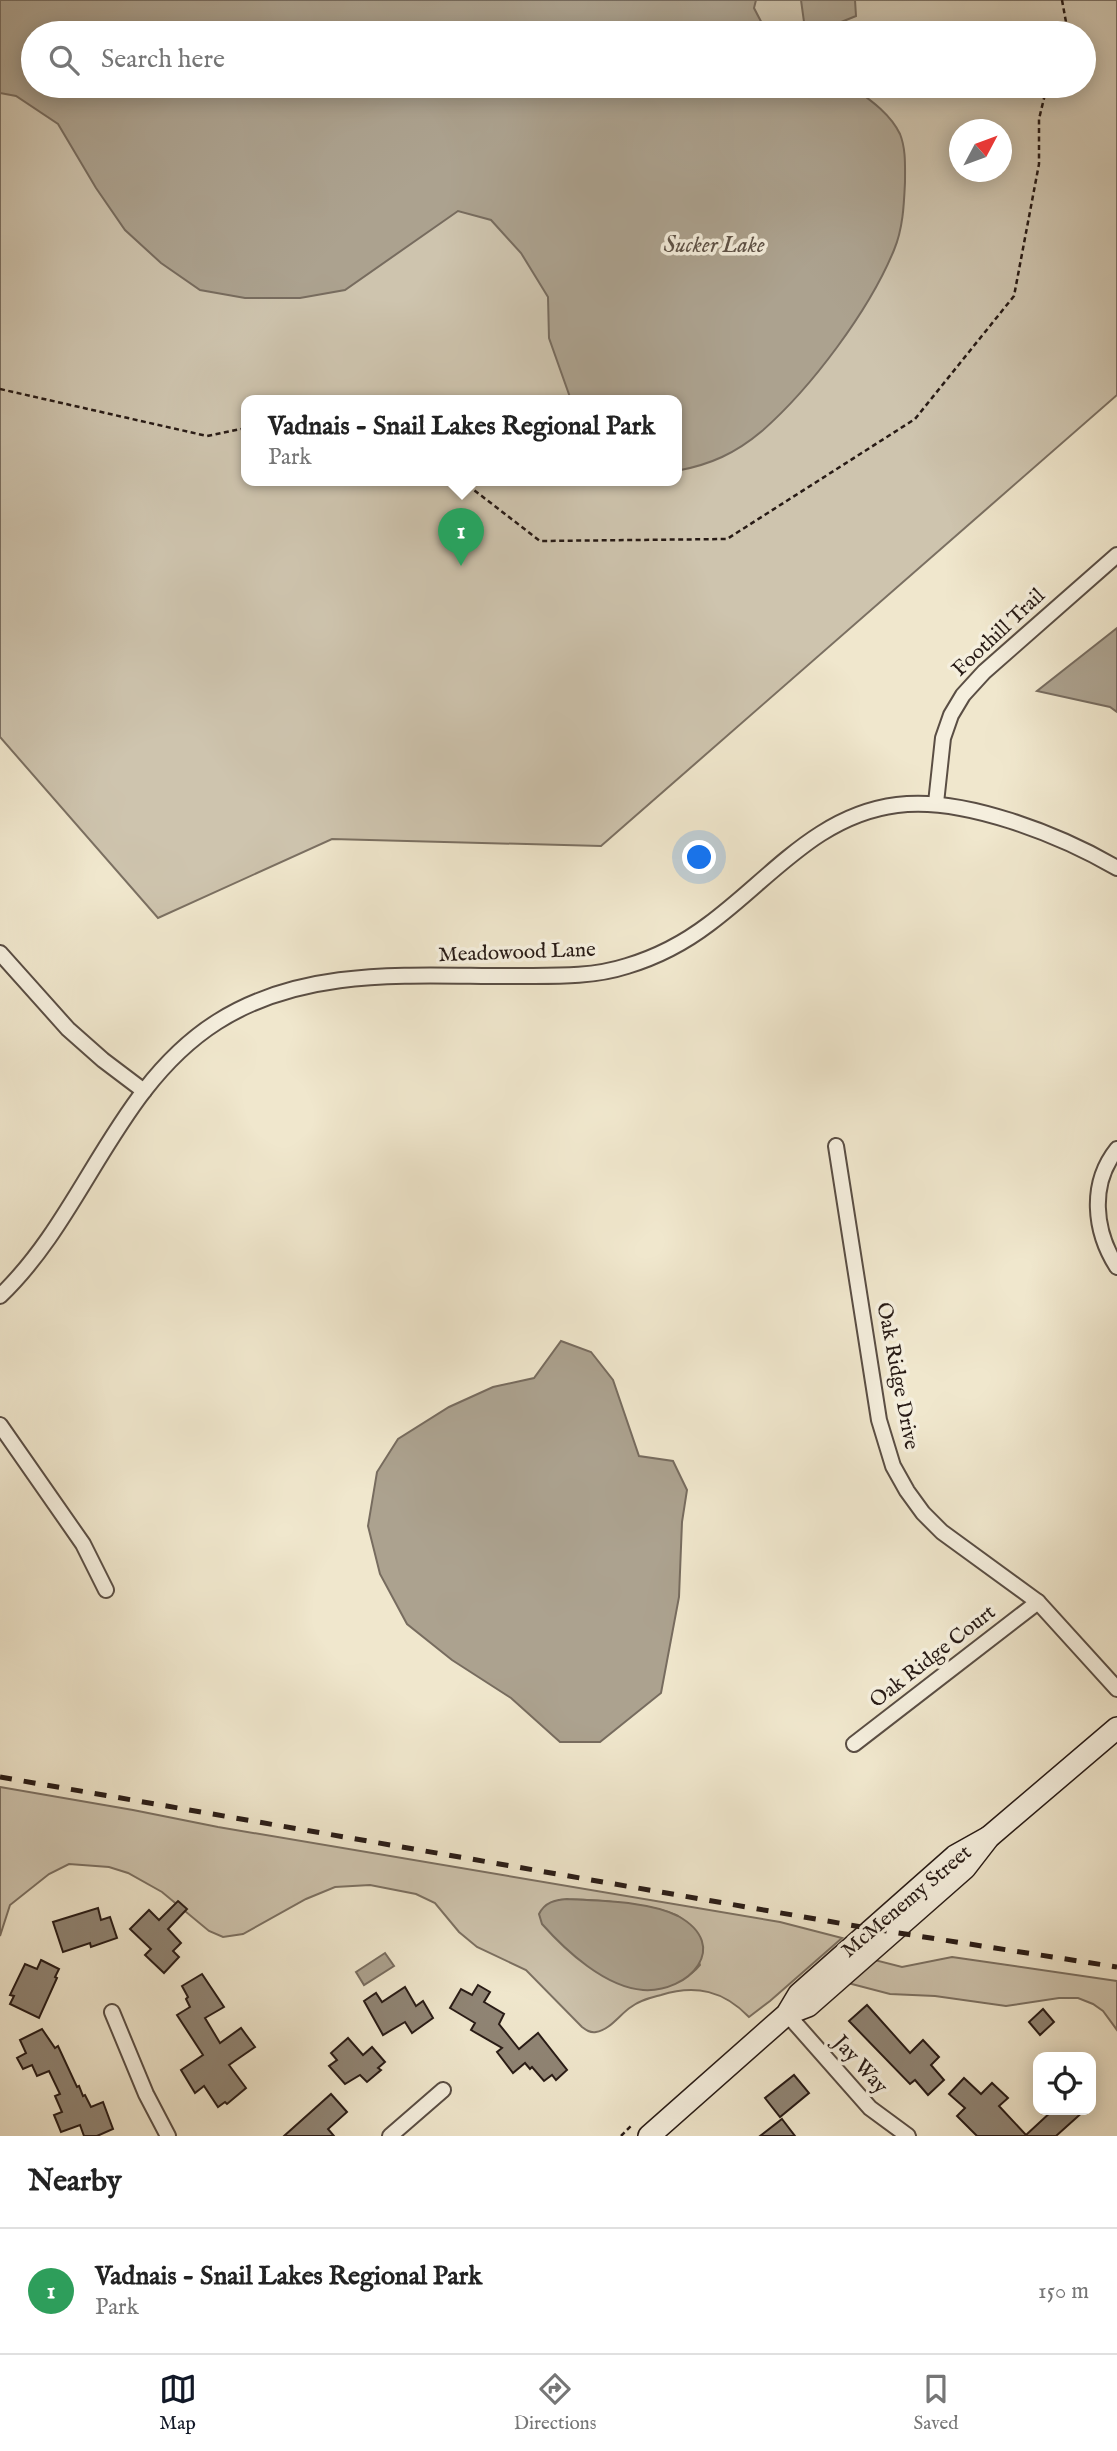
<!DOCTYPE html>
<html lang="en">
<head>
<meta charset="utf-8">
<style>
	body { margin:0; font-family:"IM FELL English",serif; background:#f6f6f6; color:#222 }
	.controls { position:absolute; right:21px; bottom:21px; display:grid; overflow:hidden; border-radius:14px; box-shadow:0 4px 18px #0003 }
	.controls button { width:63px; height:63px; display:grid; place-items:center; padding:0; border:0; border-bottom:2px solid #e0e0e0; background:#fff; color:#222; font:35px sans-serif }
	.compass { position:absolute; left:949px; top:119px; width:63px; height:63px; border-radius:50%; background:#fff; box-shadow:0 4px 18px #0003; rotate:49deg }
	.you { position:absolute; left:700px; top:858px; width:24px; height:24px; margin:-18px; border:5px solid #fff; border-radius:50%; background:#1a73e8; box-shadow:0 0 0 10px #1a73e833 }
	.badge { display:grid; place-items:center; width:46px; height:46px; border-radius:50%; background:#111827; color:#fff; font-size:23px; font-weight:700 }
	.pin { position:absolute; translate:-50% -58px; filter:drop-shadow(0 2px 4px #0008) }
	.pin::after { content:''; position:absolute; top:37px; width:24px; height:21px; background:inherit; clip-path:polygon(0 0,100% 0,50% 100%) }
	.popup { position:absolute; left:241px; top:395px; width:441px; height:91px; box-sizing:border-box; display:grid; place-content:center; border-radius:14px; background:#fff; filter:drop-shadow(0 2px 5px #0005); font-size:23px; white-space:nowrap; color:#767676 }
	.popup b { font-size:26px; color:#222 }
	.popup::after { content:''; position:absolute; left:50%; top:100%; margin-left:-14px; border:14px solid transparent; border-top-color:#fff }
	.list { margin:0; padding:0; list-style:none }
	h2 { display:flex; justify-content:space-between; align-items:center; height:91px; margin:0; padding:0 28px; font-size:30px }
	h2 small { font-size:23px; font-weight:400; color:#767676 }
	.list li { display:grid; grid-template-columns:46px 1fr auto; gap:21px; align-items:center; box-sizing:border-box; height:126px; padding:0 28px; border-top:2px solid #e0e0e0 }
	.list b { display:block; font-size:26px; white-space:nowrap }
	.list p { margin:0; font-size:23px; white-space:nowrap; color:#767676 }
	.list em { font-size:23px; font-style:normal; color:#767676 }
	.icon { flex:none; width:38px; height:38px; fill:none; stroke:currentColor; stroke-width:2; stroke-linecap:round; stroke-linejoin:round }
	.map { position:relative; flex:none; width:1117px; height:2136px; overflow:hidden }
	.search { position:absolute; background:#fff; box-shadow:0 4px 18px #0003; left:21px; right:21px; top:21px; height:77px; display:flex; align-items:center; gap:18px; box-sizing:border-box; padding:0 24px; border-radius:38px; color:#767676; font-size:26px }
	.sheet { height:217px; background:#fff }
	nav { display:flex; justify-content:space-around; align-items:center; box-sizing:border-box; height:98px; border-top:2px solid #e0e0e0; background:#fff; font-size:19px; color:#767676 }
	nav a { display:grid; justify-items:center; gap:4px }
	nav .on { color:#111827 }
	.map>svg:first-child { display:block }
	.green { fill:#cec4ae; stroke:#7b7062; stroke-width:2; fill-rule:evenodd }
	.water { fill:#aca28f; stroke:#776c5f; stroke-width:2 }
	.building { fill:#908575; stroke:#281b16; stroke-width:2 }
	.lines { fill:none; stroke-linecap:round; stroke-linejoin:round }
	.street-casing { stroke:#5a4e44; stroke-width:18 }
	.secondary-casing { stroke:#281b16; stroke-width:24 }
	.path { stroke:#281b16; stroke-width:2.5; stroke-dasharray:5 3.5; stroke-linecap:butt }
	.street { stroke:#f5efde; stroke-width:14 }
	.secondary { stroke:#f5efde; stroke-width:21 }
	.rail { stroke:#281b16; stroke-width:5; stroke-dasharray:12 12; stroke-linecap:butt }
	.labels { text-anchor:middle; dominant-baseline:central; stroke-width:7; stroke-linejoin:round; paint-order:stroke }
	.street-label { font-size:21px; fill:#281b16; stroke:#f5efde }
	.water-label { font-size:23px; font-style:italic; fill:#5d5146; stroke:#f5efde }
</style>
</head>
<body>
<div class="map">
<svg width="1117" height="2136" viewBox="0 0 1117 2136">
	<rect width="100%" height="100%" fill="#f0e7cd"/>
	<filter id="stains"><feTurbulence type="fractalNoise" baseFrequency=".00286" numOctaves="4"/><feColorMatrix values="0 0 0 0 .2 0 0 0 0 .09 0 0 0 0 .02 0 0 0 .5 -.17"/></filter>
	<radialGradient id="worn" r=".72"><stop offset=".6" stop-color="#630" stop-opacity="0"/><stop offset="1" stop-color="#630" stop-opacity=".3"/></radialGradient>
	<g class="green">
		<path d="M0 0H1117V395L601 846 332 839 158 918 0 737ZM33 33H1084V86H33ZM960 130H1002V172H960ZM246 400H676V480H246Z"/>
		<path d="M0 1787 133 1810 218 1827 780 1922 842 1938 770 2001 749 2017C724 1991 696 1984 661 1995 650 1998 640 2000 631 2007 620 2014 610 2030 596 2032 590 2033 586 2030 582 2027L526 1970 477 1947 459 1932 435 1903 416 1894 370 1885 335 1887 306 1899 243 1934 223 1937 209 1931 162 1892 128 1873 109 1867 69 1864 49 1874 10 1905 0 1936ZM559 1900C582 1898 666 1904 682 1919 690 1926 696 1954 700 1965 694 1973 687 1977 678 1981 633 2006 589 1966 557 1939Z"/>
		<polygon points="952,1957 1117,1981 1117,2030 1103,2011 1093,2004 1078,1998 1059,1998 1006,2006 935,1996 890,1994 844,1982 871,1959 902,1967"/>
	</g>
	<g class="water">
		<path d="M0 0H756L754 8 767 33H33V86H851C869 99 890 113 900 134 906 149 905 166 905 182 904 204 903 229 894 250 869 311 811 388 762 431 736 453 710 465 676 471V400H571L549 338 548 297 521 253 491 220 458 211 345 290 300 298H245L200 290 161 263 125 230 96 188 58 124 16 96 0 93Z"/>
		<polygon points="801,0 855,0 856,16 829,27 804,22"/>
		<polygon points="1117,628 1117,712 1110,707 1037,691"/>
		<polygon points="561,1341 591,1352 613,1380 639,1456 673,1461 687,1490 682,1522 679,1597 661,1693 600,1742 560,1742 511,1698 452,1660 407,1624 380,1574 368,1526 377,1472 398,1439 449,1407 493,1387 534,1378"/>
		<path d="M567 1899C600 1901 649 1901 678 1916 732 1946 689 1993 643 1990 605 1987 566 1951 542 1924L539 1914C545 1902 555 1900 567 1899Z"/>
		<polygon points="385,1953 394,1966 364,1985 356,1972"/>
	</g>
	<g class="building">
		<polygon points="178,1901 187,1909 168,1929 181,1943 173,1951 179,1957 164,1973 145,1955 151,1949 130,1929 149,1910 159,1920"/>
		<polygon points="98,1908 101,1920 110,1917 117,1938 91,1947 90,1943 63,1952 53,1922"/>
		<polygon points="41,1960 59,1969 55,1977 57,1978 39,2018 10,2004 14,1996 10,1995 25,1964 37,1969"/>
		<polygon points="202,1974 224,2007 205,2018 220,2043 241,2028 255,2047 229,2065 246,2088 227,2104 225,2102 218,2107 204,2086 195,2093 181,2070 203,2055 177,2015 190,2007 186,1999 188,1997 182,1986"/>
		<polygon points="478,1985 490,1992 484,2002 504,2014 499,2024 519,2049 538,2033 567,2070 556,2080 552,2075 544,2081 532,2067 530,2069 525,2063 513,2073 497,2052 502,2048 471,2030 475,2023 450,2008 461,1989 472,1995"/>
		<polygon points="405,1987 416,2006 423,2001 433,2018 412,2033 405,2022 383,2035 364,2001 376,1993 382,2002"/>
		<polygon points="867,2005 910,2053 923,2040 939,2057 931,2065 944,2080 928,2095 915,2080 910,2084 849,2021"/>
		<polygon points="1043,2009 1054,2022 1040,2035 1029,2022"/>
		<polygon points="42,2029 55,2048 58,2046 77,2087 79,2086 83,2096 85,2095 91,2107 103,2102 113,2129 97,2136 84,2136 80,2125 61,2132 54,2115 62,2112 55,2096 60,2094 49,2071 37,2076 32,2065 23,2069 17,2058 26,2053 20,2040"/>
		<polygon points="348,2038 363,2055 372,2047 385,2062 378,2068 381,2070 367,2082 360,2075 345,2084 329,2066 337,2060 331,2053"/>
		<polygon points="794,2075 809,2093 780,2117 765,2098"/>
		<polygon points="964,2078 981,2094 992,2083 1008,2098 999,2106 1026,2135 1053,2110 1085,2110 1056,2136 977,2136 957,2116 965,2108 949,2094"/>
		<polygon points="331,2094 347,2112 328,2129 334,2136 284,2136"/>
		<polygon points="782,2119 795,2136 760,2136"/>
	</g>
	<g class="lines">
		<g class="street-casing">
			<g id="street">
				<polyline points="936,803 943,738 951,715 963,695 984,672 1117,555"/>
				<polyline points="0,953 68,1029 103,1060 144,1091"/>
				<polyline points="836,1146 879,1420 893,1466 907,1491 923,1513 942,1532 1038,1602 1117,1689"/>
				<path d="M1117 1149C1089 1184 1094 1231 1117 1267"/>
				<path d="M0 1296C85 1215 115 1087 217 1022 308 964 419 977 521 976 557 976 593 977 627 966 657 957 684 943 709 924 770 879 817 815 897 805 963 796 1060 835 1117 868"/>
				<polyline points="0,1425 83,1544 106,1590"/>
				<polyline points="854,1744 1038,1602"/>
				<polyline points="112,2012 146,2094 168,2136"/>
				<polyline points="787,2014 870,2108 908,2136"/>
				<polyline points="390,2136 443,2090"/>
			</g>
		</g>
		<g class="secondary-casing">
			<g id="secondary">
				<polyline points="787,2014 808,2006 965,1868 989,1837 1117,1728"/>
				<polyline points="649,2136 787,2014 799,1994 955,1856 989,1837"/>
			</g>
		</g>
		<g class="path">
			<polyline points="1062,0 1068,33"/>
			<polyline points="0,389 207,436 246,428"/>
			<polyline points="461,480 540,541 727,539 915,419 1014,296 1039,164 1039,119 1047,86"/>
			<polyline points="621,2136 631,2126"/>
		</g>
		<use href="#street" class="street"/>
		<use href="#secondary" class="secondary"/>
		<polyline class="rail" points="0,1777 873,1929 1117,1967"/>
	</g>
	<g class="labels">
		<g class="street-label">
			<text transform="translate(999 633) rotate(-43)">Foothill Trail</text>
			<text transform="translate(517 953) rotate(-2)">Meadowood Lane</text>
			<text transform="translate(897 1376) rotate(79)">Oak Ridge Drive</text>
			<text transform="translate(933 1657) rotate(-38)">Oak Ridge Court</text>
			<text transform="translate(907 1902) rotate(-40)">McMenemy Street</text>
			<text transform="translate(860 2065) rotate(48)">Jay Way</text>
		</g>
		<g class="water-label">
			<text x="714" y="245">Sucker Lake</text>
		</g>
	</g>
	<rect width="100%" height="100%" filter="url(#stains)"/>
	<rect width="100%" height="100%" fill="url(#worn)"/>
</svg>
<div class="controls">
<button><svg class="icon" aria-label="locate" viewBox="0 0 24 24"><circle cx="12" cy="12" r="6"/><path d="M12 2v4M12 18v4M2 12h4M18 12h4"/></svg></button>
</div>
<svg class="compass" viewBox="-18 -18 36 36"><path d="M0-13l5 13h-10z" fill="#e53935"/><path d="M0 13l5-13h-10z" fill="#767676"/></svg>
<div class="you"></div>
<div class="pin badge" style="left:461px;top:566px;background:#2e9e5b">1</div>
<div class="popup"><b>Vadnais - Snail Lakes Regional Park</b>Park</div>
<div class="search"><svg class="icon" aria-label="search" viewBox="0 0 24 24"><circle cx="10" cy="10" r="6"/><path d="M15 15l6 6"/></svg>Search here</div>
</div>
<section class="sheet">
<h2>Nearby<small></small></h2>
<ul class="list">
<li><span class="badge" style="background:#2e9e5b">1</span><div><b>Vadnais - Snail Lakes Regional Park</b><p>Park</p></div><em>150 m</em></li>
</ul>
</section>
<nav>
<a class="on"><svg class="icon" aria-label="map" viewBox="0 0 24 24"><path d="M3 6l6-2 6 2 6-2v14l-6 2-6-2-6 2zM9 4v14M15 6v14"/></svg>Map</a>
<a><svg class="icon" aria-label="directions" viewBox="0 0 24 24"><path d="M12 3l9 9-9 9-9-9zM9 14v-3h6M13 9l2 2-2 2"/></svg>Directions</a>
<a><svg class="icon" aria-label="saved" viewBox="0 0 24 24"><path d="M7 4h10v16l-5-4-5 4z"/></svg>Saved</a>
</nav>
</body>
</html>
